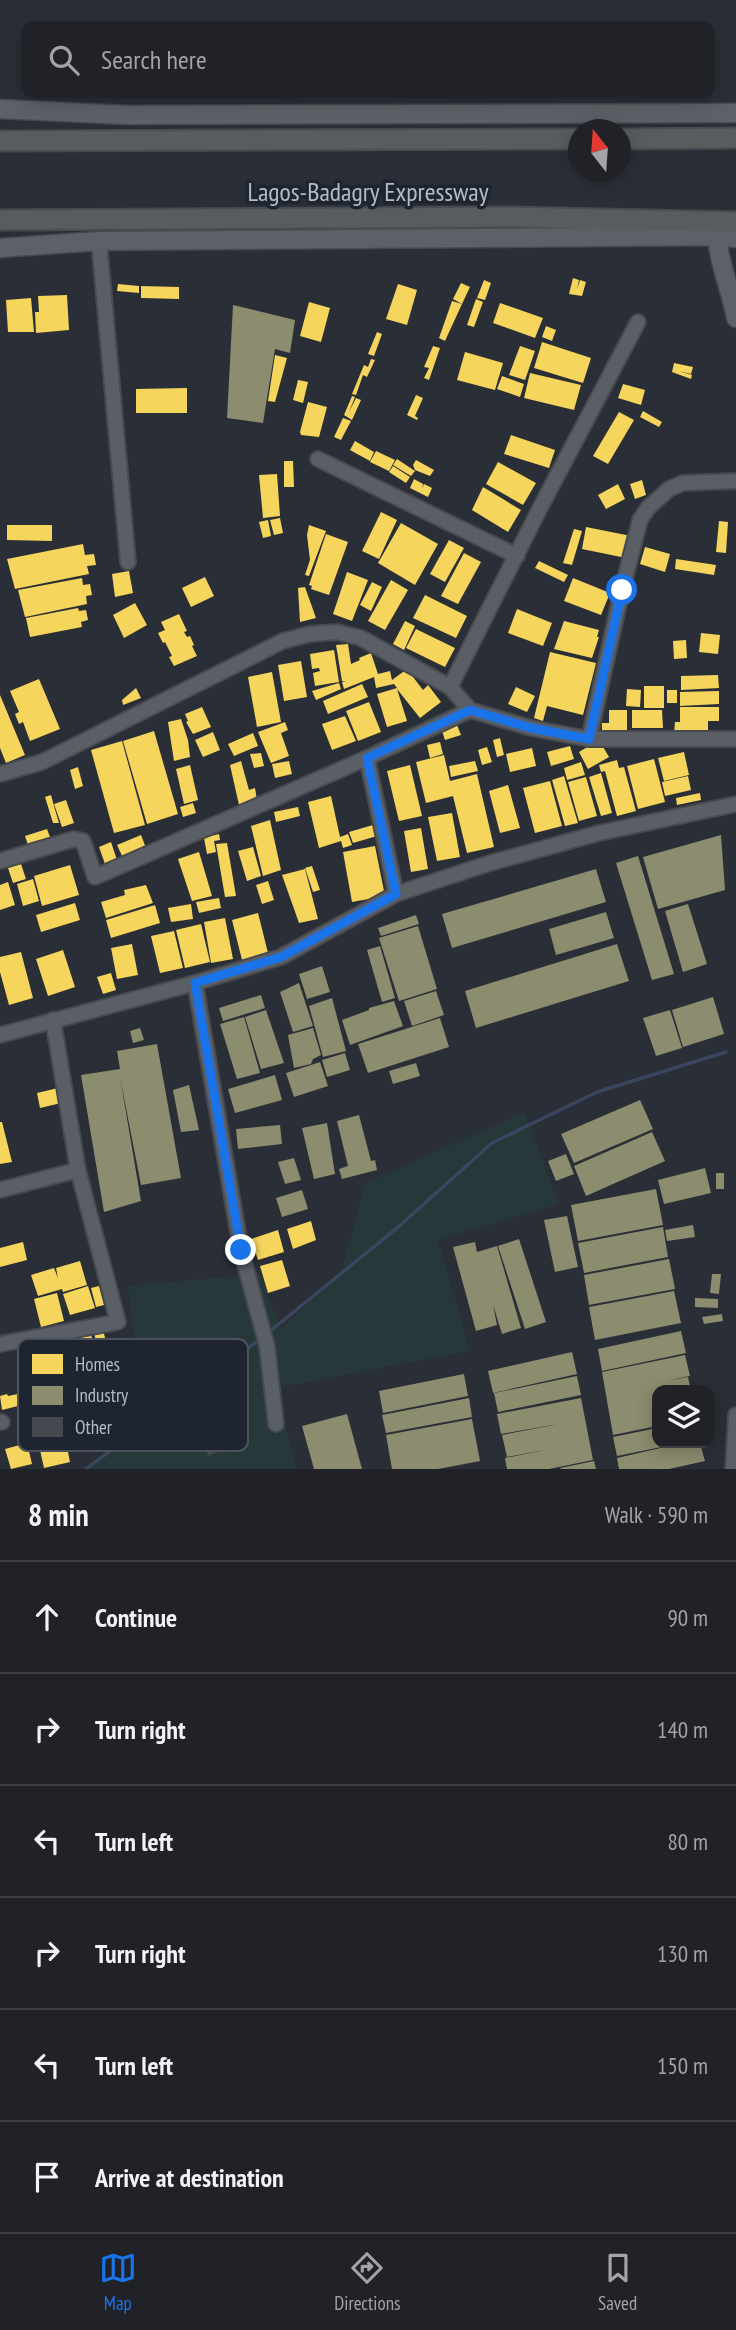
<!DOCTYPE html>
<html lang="en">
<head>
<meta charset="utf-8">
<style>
	body { margin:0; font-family:"PT Sans Narrow",sans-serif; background:#2d2f34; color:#f1f3f6 }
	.controls { position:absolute; right:21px; bottom:21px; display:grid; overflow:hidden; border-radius:14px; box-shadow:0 4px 18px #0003 }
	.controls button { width:63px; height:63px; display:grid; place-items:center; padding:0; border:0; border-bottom:2px solid #3d3f45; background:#202228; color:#f1f3f6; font:35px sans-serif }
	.compass { position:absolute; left:568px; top:119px; width:63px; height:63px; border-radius:50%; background:#202228; box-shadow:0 4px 18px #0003; rotate:343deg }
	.stop { position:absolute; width:21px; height:21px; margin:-16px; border:5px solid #1a73e8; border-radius:50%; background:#fff }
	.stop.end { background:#1a73e8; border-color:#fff; box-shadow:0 2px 7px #0008 }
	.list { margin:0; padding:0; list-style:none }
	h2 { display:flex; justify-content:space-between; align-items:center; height:91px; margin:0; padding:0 28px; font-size:30px }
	h2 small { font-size:23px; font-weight:400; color:#a2a4a8 }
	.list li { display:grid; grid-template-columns:46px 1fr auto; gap:21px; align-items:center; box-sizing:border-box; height:112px; padding:0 28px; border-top:2px solid #3d3f45 }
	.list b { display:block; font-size:26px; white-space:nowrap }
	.list em { font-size:23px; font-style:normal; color:#a2a4a8 }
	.icon { flex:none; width:38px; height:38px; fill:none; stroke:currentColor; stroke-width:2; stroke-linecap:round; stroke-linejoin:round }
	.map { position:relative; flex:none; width:736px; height:1469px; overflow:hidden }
	.search { position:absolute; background:#202228; box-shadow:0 4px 18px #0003; left:21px; right:21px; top:21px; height:77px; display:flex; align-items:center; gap:18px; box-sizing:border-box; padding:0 24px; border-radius:14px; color:#a2a4a8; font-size:26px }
	.sheet { height:763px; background:#202228 }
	nav { display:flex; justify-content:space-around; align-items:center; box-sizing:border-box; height:98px; border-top:2px solid #3d3f45; background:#202228; font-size:19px; color:#a2a4a8 }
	nav a { display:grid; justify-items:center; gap:4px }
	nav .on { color:#1a73e8 }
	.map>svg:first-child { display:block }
	.green { fill:#27383b }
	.homes { fill:#f6d55c }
	.industry { fill:#8c8c6e }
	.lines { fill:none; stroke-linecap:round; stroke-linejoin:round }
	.stream { stroke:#39465e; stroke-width:3.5 }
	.building { fill:#44484f }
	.minor-casing { stroke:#464a50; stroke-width:18 }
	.major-casing { stroke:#454950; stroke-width:21 }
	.highway-casing { stroke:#474b52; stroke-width:23 }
	.minor { stroke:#5a5e65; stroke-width:14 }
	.major { stroke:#5d6066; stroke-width:18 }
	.highway { stroke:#595c5e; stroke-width:19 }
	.route { stroke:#1a73e8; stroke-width:9 }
	.labels { text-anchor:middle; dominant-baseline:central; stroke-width:7; stroke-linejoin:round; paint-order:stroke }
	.street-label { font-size:26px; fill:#b4bbc7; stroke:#1e2531 }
	.key { fill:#1e2531; stroke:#4b525e; stroke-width:2 }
	.key-label { font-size:19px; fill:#b4bbc7 }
</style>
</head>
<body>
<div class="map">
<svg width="736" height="1469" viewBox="0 0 736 1469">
	<rect width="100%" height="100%" fill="#2a2e36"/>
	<polygon class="green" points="525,1112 559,1204 438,1240 470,1351 276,1388 296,1469 84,1469 128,1437 139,1393 128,1286 260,1274 281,1329 341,1273 365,1183"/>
	<g class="homes">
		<polygon points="573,278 579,280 577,289 580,280 586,282 582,296 569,294"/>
		<polygon points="484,280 491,283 485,300 477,298"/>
		<polygon points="461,283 470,287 462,304 453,299"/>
		<polygon points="118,284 139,286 139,293 117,291"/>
		<polygon points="398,284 417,290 407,325 386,319"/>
		<polygon points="141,286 179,287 179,299 141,298"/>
		<polygon points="67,295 69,330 36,333 35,312 39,312 38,296"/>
		<polygon points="31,298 34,332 8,332 6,300"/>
		<polygon points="476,299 483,302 474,327 467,325"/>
		<polygon points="452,301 462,304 445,341 439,338"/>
		<polygon points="309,302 330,308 321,342 300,336"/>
		<polygon points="500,303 543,318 535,338 493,323"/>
		<polygon points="546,326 556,330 552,341 542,337"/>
		<polygon points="377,332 382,334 374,356 368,354"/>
		<polygon points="542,342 591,358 583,383 534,368"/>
		<polygon points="433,346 440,348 429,380 424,378 429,368 424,367"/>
		<polygon points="520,346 535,351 525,380 509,375"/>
		<polygon points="465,352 503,363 495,390 457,380"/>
		<polygon points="275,355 287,358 275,402 268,401"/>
		<polygon points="371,359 375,360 367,377 363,375 356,395 352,394 364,365 368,367"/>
		<polygon points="674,363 693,367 691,374 679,371 692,375 691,379 672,372"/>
		<polygon points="530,373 581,385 574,410 524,398"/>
		<polygon points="502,376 524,384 520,397 497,389"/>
		<polygon points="298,380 308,382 303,403 293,400"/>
		<polygon points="623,384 645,390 641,405 618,398"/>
		<polygon points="187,388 187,413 136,413 136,389"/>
		<polygon points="416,395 423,398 415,416 418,418 417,420 407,415"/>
		<polygon points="352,396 355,397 349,412 356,398 361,400 352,420 344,415"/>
		<polygon points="308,402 327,407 319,437 301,435 300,432"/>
		<polygon points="643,411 662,422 659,427 640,417"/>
		<polygon points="619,412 634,420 608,464 593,456"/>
		<polygon points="343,418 351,421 341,440 334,437"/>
		<polygon points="511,435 555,450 549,468 504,454"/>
		<polygon points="355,441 374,452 370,461 350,450"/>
		<polygon points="376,451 395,460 389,471 370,462"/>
		<polygon points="397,459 415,471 411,476 393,465"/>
		<polygon points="416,460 434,470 430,476 415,470 413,465"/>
		<polygon points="284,461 293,461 294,487 284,487"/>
		<polygon points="498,462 536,483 523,505 486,484"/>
		<polygon points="393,466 410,477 406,483 389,472"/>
		<polygon points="277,474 280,516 263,518 259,475"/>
		<polygon points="414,479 423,484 422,488 424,484 432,488 428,497 410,488"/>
		<polygon points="642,480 646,495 635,499 630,484"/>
		<polygon points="618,484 625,499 606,509 598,495"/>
		<polygon points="483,487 521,510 508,532 472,510"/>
		<polygon points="381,512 397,520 379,559 362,551"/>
		<polygon points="280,518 283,533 274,535 270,520"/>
		<polygon points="268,520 271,536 263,538 259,522"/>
		<polygon points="719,521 728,522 726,553 716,552"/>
		<polygon points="401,523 438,544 415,585 378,563"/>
		<polygon points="7,525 52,525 52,541 7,540"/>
		<polygon points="309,525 326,531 309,576 305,575 310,560 307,535"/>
		<polygon points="586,527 631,536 626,558 582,549"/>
		<polygon points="574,529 582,531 572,565 563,563"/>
		<polygon points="326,534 348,542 329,595 311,589 312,586 309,585"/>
		<polygon points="449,540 464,548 445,582 430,574"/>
		<polygon points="83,544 85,555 94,554 96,565 87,566 89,574 15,589 7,559"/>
		<polygon points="645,547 670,554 665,572 640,564"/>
		<polygon points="464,553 481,562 458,604 441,596"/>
		<polygon points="676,559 716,565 714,575 675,569"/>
		<polygon points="539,561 568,575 564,582 535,568"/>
		<polygon points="129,571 133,593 115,597 112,574"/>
		<polygon points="347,572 368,580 352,621 333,614"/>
		<polygon points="205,577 214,596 191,607 182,588"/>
		<polygon points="82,578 83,585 90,584 92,595 86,596 87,604 25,617 18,590"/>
		<polygon points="573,578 610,593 601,615 564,601"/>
		<polygon points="391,580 408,590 385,630 368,621"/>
		<polygon points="372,582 382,587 371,611 360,605"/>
		<polygon points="305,587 316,618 300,622 298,588"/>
		<polygon points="425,595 467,616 456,638 413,618"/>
		<polygon points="135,603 147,625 124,638 113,615"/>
		<polygon points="78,608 79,611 86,610 88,620 81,622 82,627 30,637 26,618"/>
		<polygon points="517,609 552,623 543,646 508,633"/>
		<polygon points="179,614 187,631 184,632 187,637 190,636 194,645 192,646 197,656 174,666 169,657 172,656 165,642 163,643 158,633 165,630 161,622"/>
		<polygon points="405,621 415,626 404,650 393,644"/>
		<polygon points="564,621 599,630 597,637 599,637 592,658 554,649"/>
		<polygon points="416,629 455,648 445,667 406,648"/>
		<polygon points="701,633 720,635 718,654 699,652"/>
		<polygon points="686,640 687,658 674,659 673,641"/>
		<polygon points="348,644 351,664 360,660 359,658 371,653 378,674 390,671 392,680 407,669 423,690 428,685 441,702 420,718 397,689 407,721 387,727 377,694 397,688 394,684 376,688 374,677 344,689 342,682 346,681 342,681 336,645"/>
		<polygon points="334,650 339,682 315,686 313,673 320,671 319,668 312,669 310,654"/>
		<polygon points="550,652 596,663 583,715 547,706 543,721 534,718"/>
		<polygon points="301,661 307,697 284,701 278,665"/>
		<polygon points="272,672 281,722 257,727 248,677"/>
		<polygon points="718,675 719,688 681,690 681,676"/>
		<polygon points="39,679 60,729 30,741 23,722 19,724 15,714 19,712 10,691"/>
		<polygon points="339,683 341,689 316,700 312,691"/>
		<polygon points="362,684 368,697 328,714 323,701"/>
		<rect x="644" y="686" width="20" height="22"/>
		<polygon points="516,687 535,696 527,712 508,704"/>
		<polygon points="136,688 141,698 123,705 122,700"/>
		<polygon points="627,689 641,690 640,707 626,706"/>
		<rect x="667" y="690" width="10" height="13"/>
		<polygon points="719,691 719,704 680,706 680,692"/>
		<polygon points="0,695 25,755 6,763 0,748"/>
		<polygon points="369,702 381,732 358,741 346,711"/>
		<polygon points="202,707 211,727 193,734 186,722 188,721 185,714"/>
		<polygon points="680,707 719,707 719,721 708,721 708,734 674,734 675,722 680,722"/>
		<polygon points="609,710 627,710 627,734 602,734 602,723 609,723"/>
		<polygon points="632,710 662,710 663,728 632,728"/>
		<polygon points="345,716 356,741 332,750 322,724"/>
		<polygon points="181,719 188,740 190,757 174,761 168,722"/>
		<polygon points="285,722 288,730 281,733 289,756 271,763 258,732"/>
		<polygon points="457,725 461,735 445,740 442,731"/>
		<polygon points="154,731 178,814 147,824 123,741"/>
		<polygon points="213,732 220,750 203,757 195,740"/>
		<polygon points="253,733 258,746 234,756 228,744"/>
		<polygon points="500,738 504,755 497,757 493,740"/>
		<polygon points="599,740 609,757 588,769 579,752"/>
		<polygon points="122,741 145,825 114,833 91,750"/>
		<polygon points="440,742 443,754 430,758 427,745"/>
		<polygon points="570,746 574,759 551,766 547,752"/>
		<polygon points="487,747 492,762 482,765 478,750"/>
		<polygon points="532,748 536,766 510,772 506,754"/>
		<polygon points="684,752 689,775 664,781 658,758"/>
		<polygon points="261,753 264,766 254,768 250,754"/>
		<polygon points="444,755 450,781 477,774 494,847 467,853 453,796 426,803 416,762"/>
		<polygon points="654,759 665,802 638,809 627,766"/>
		<polygon points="617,760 619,768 624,767 636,811 617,816 605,771 601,772 599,765"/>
		<polygon points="241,761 249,790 255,788 257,800 239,805 230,765"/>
		<polygon points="289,761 292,774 275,778 272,764"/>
		<polygon points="475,761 478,771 451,777 449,766"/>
		<polygon points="581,762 585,775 567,780 564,768"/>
		<polygon points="190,765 198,800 184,804 176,769"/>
		<polygon points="410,765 422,816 399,821 387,771"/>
		<polygon points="78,767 83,786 75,789 70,770"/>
		<polygon points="601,773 612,813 601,816 589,777"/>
		<polygon points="564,776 578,823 565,826 552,780"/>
		<polygon points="688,776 691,790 665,796 662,782"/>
		<polygon points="586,777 597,816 579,821 568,782"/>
		<polygon points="550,781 562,826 535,833 523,788"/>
		<polygon points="508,785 520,828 500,833 489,791"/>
		<polygon points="700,793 701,800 677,805 676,798"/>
		<polygon points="51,795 54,806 59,823 53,823 45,797"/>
		<polygon points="331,796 340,837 348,834 352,845 343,848 341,841 319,848 308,802"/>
		<polygon points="66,800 74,823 62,827 54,804"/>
		<polygon points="193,803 196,813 183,817 180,807"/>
		<polygon points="298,807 300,816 276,822 274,812"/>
		<polygon points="452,813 460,857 437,861 428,817"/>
		<polygon points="270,820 281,870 263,876 251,826"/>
		<polygon points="373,825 377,836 353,843 349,832"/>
		<polygon points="421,828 428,869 411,872 404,831"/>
		<polygon points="47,829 50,837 28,845 25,836"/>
		<polygon points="219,834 220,840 214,841 216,852 207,854 204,838"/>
		<polygon points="141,835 146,848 123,858 117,845"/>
		<polygon points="111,842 117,860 105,864 99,847"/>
		<polygon points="227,843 236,896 225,897 216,844"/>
		<polygon points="375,846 385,896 352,902 343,852"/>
		<polygon points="253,847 261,876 247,881 238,851"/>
		<polygon points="199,852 212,896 192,901 178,859"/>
		<polygon points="21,864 26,879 13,883 8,868"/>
		<polygon points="70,865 79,895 42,906 34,876"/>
		<polygon points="312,866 320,890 313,892 305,868"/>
		<polygon points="305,869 318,919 299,923 282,875"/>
		<polygon points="33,879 39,901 23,906 17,884"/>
		<polygon points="268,881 274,900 262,904 256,885"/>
		<polygon points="8,882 15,905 0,910 0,885"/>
		<polygon points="146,885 153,903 106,918 101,902 125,895 124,890"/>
		<polygon points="219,898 221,908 199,913 196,902"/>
		<polygon points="75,903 80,920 41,932 36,915"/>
		<polygon points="191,904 193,919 171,922 168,908"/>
		<polygon points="155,905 160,923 111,938 106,920"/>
		<polygon points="258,913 268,953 242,960 232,920"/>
		<polygon points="225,918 233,959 211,963 204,922"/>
		<polygon points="201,924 210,962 185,968 176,930"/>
		<polygon points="174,931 183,968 160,973 151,936"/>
		<polygon points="132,944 138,975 117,979 111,948"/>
		<polygon points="63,950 75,987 48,996 36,959"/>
		<polygon points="21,952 33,998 9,1005 0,972 0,957"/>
		<polygon points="111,973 116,990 103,994 97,977"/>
		<polygon points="58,1088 61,1103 40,1108 37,1093"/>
		<polygon points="0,1122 2,1122 12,1162 0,1164"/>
		<polygon points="311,1221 316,1240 293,1249 287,1229"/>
		<polygon points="278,1230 284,1252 258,1260 251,1239"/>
		<polygon points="23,1242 27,1260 0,1267 0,1248"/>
		<polygon points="282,1260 290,1286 268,1293 260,1266"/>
		<polygon points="80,1261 87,1285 63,1292 62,1289 38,1296 31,1275 54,1268 58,1278 56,1268"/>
		<polygon points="88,1286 95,1308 70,1315 63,1294"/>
		<polygon points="99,1286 104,1305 96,1307 91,1288"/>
		<polygon points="57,1293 64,1321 41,1327 34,1299"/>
		<polygon points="103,1330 109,1353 98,1355 94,1331"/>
		<polygon points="91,1332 93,1347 79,1349 76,1334"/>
		<polygon points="23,1393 26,1404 2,1410 0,1396 7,1394 8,1396"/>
		<polygon points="61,1418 70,1462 44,1468 34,1423"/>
		<polygon points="27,1443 32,1464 11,1469 5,1449"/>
	</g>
	<g class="industry">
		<polygon points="233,305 295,320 290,353 275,349 263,423 227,418"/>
		<polygon points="721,835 725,890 658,909 643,857"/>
		<polygon points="638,856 674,974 652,980 616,863"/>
		<polygon points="596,869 606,902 452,948 442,914"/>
		<polygon points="688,904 707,964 683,972 665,911"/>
		<polygon points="606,912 614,938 556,955 549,929"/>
		<polygon points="416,915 419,924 381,936 378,928"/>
		<polygon points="418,926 437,989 399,1001 379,938"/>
		<polygon points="617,944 629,981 476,1028 465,991"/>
		<polygon points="380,946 395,998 382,1002 367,950"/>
		<polygon points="322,966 330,992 307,999 299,974"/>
		<polygon points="299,983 313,1026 293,1032 280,992"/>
		<polygon points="436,991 444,1015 412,1026 404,1001"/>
		<polygon points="261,995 265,1008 223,1021 219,1008"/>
		<polygon points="713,997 724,1034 683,1047 672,1010"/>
		<polygon points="332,998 346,1051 323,1057 309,1006"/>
		<polygon points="394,1001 403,1026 350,1045 342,1020 369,1010 369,1008"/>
		<polygon points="266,1010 284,1063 261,1069 245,1017"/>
		<polygon points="670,1010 682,1048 656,1056 643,1018"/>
		<polygon points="244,1017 260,1073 237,1079 220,1024"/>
		<polygon points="440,1018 449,1047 368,1073 358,1044"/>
		<polygon points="140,1028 144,1040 133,1043 130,1031"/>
		<polygon points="313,1028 321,1055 313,1059 311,1064 294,1068 288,1035"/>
		<polygon points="157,1044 181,1178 141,1185 120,1077 141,1201 104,1212 81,1075 120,1069 117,1051"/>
		<polygon points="345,1053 350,1070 327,1077 322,1060"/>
		<polygon points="320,1062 328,1086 294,1097 286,1073"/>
		<polygon points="416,1063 420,1076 393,1084 389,1071"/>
		<polygon points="275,1075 282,1100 235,1113 228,1089"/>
		<polygon points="189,1085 199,1130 181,1132 173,1090"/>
		<polygon points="640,1100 653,1129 574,1163 561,1134"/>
		<polygon points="359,1115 371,1161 375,1160 377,1170 342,1179 339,1169 348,1166 337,1121"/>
		<polygon points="327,1123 335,1174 314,1179 302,1128"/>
		<polygon points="280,1125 282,1144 238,1149 236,1129"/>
		<polygon points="652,1132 665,1161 586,1196 574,1166"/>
		<polygon points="566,1154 574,1174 556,1181 548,1161"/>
		<polygon points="294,1158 301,1180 285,1184 278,1162"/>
		<polygon points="705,1168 711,1193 664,1204 658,1180"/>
		<rect x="716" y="1173" width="8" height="16"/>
		<polygon points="656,1189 663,1225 578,1241 571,1205"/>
		<polygon points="302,1190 308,1209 282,1217 276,1198"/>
		<polygon points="567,1216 578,1267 555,1272 544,1220"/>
		<polygon points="693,1225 695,1237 667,1241 665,1230"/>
		<polygon points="663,1227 668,1257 584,1273 578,1243"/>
		<polygon points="519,1239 546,1322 525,1329 498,1246"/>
		<polygon points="475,1242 477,1252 497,1246 521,1328 502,1334 493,1305 497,1325 476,1331 453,1247"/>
		<polygon points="669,1259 675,1289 589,1305 584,1275"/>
		<polygon points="712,1274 721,1274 719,1294 710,1293"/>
		<polygon points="674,1291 681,1323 595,1340 589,1307"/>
		<polygon points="695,1298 718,1299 718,1308 695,1307"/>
		<polygon points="722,1314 723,1321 704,1324 702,1317"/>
		<polygon points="681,1331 686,1353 602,1371 598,1349"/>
		<polygon points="572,1352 577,1374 493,1393 488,1371"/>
		<polygon points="685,1355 690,1376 666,1381 688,1377 691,1390 657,1390 657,1426 613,1435 602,1372"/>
		<polygon points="464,1374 468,1396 383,1413 379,1391"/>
		<polygon points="577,1376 581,1395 498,1412 494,1393"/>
		<polygon points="469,1398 472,1417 386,1433 382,1415"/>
		<polygon points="581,1398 593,1460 549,1469 507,1469 505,1458 545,1450 507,1457 502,1435 559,1424 501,1434 497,1414"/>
		<polygon points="347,1414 362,1469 314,1469 302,1426"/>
		<polygon points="472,1419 480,1461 438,1469 392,1469 386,1435"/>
		<polygon points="657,1428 657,1443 676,1444 617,1456 613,1437"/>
		<polygon points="678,1443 700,1443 705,1461 669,1469 619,1469 617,1458 678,1444"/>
		<polygon points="594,1461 596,1469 561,1469 560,1468"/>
	</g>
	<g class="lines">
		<g class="stream">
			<polyline points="269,1332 397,1228 492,1143 597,1092 726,1052"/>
			<polyline points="86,1469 260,1339"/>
		</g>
	</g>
	<polygon class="building" points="216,1423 226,1449 208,1456 199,1430"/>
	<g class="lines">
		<g class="minor-casing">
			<g id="minor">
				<polyline points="99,241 128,562"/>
				<polyline points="318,459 517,556"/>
				<polyline points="450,687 539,510 638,322"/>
				<polyline points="589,739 622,590 640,520 648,508 669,489 683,483 736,481"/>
				<polyline points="367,758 396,894"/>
				<polyline points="0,774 42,762 283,641 310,634 337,632 361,638 450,687 470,710 531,728 589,739 736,739"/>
				<polyline points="0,861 74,839 83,841 95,877 367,758 470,710"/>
				<polyline points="195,983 241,1250 267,1346 276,1424"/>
				<polyline points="0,1035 195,983 281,957 396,894 490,863 599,833 736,804"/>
				<polyline points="0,1190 78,1170"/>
				<polyline points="0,1344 118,1322 78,1170 53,1020"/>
				<polyline points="0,1422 2,1422"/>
				<polyline points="733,1469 736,1415"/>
			</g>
		</g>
		<g class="major-casing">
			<g id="major">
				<polyline points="0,109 127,115 736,113"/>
				<path d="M717 236C719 265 731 290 736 318"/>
				<polyline points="0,248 99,241 717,236 736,238"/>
			</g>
		</g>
		<g class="highway-casing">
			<g id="highway">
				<polyline points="620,139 736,138"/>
				<polyline points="0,141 578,139"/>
				<polyline points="0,220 511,217 736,222"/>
			</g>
		</g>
		<use href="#minor" class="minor"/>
		<use href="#major" class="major"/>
		<use href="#highway" class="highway"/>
	</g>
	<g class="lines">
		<polyline class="route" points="241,1250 195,983 281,957 396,894 367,758 470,710 531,728 589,739 622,590"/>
	</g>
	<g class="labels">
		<g class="street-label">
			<text x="368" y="191">Lagos-Badagry Expressway</text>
		</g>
	</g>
	<rect x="18" y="1339" width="230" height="112" rx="10" class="key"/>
	<rect x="32" y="1354" width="31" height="20" fill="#f6d55c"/>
	<rect x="32" y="1386" width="31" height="19" fill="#8c8c6e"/>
	<rect x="32" y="1417" width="31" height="20" fill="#44484f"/>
	<g class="key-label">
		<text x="75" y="1371">Homes</text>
		<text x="75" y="1402">Industry</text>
		<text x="75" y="1434">Other</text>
	</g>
</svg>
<div class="controls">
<button><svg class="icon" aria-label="layers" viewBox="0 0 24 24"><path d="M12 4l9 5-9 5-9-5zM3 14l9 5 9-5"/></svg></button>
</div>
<svg class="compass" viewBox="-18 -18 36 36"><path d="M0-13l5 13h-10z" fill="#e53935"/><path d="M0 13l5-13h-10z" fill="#a2a4a8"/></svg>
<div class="stop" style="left:622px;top:590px"></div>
<div class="stop end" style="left:241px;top:1250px"></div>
<div class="search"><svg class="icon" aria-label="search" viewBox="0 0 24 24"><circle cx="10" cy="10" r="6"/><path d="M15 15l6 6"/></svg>Search here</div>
</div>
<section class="sheet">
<h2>8 min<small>Walk · 590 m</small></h2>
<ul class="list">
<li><svg class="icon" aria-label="ahead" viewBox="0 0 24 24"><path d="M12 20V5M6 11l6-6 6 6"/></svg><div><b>Continue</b></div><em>90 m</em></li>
<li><svg class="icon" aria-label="right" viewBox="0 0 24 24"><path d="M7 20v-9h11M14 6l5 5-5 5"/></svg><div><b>Turn right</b></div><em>140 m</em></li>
<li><svg class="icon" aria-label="left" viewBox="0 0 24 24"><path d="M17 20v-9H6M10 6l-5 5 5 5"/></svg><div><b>Turn left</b></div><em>80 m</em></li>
<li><svg class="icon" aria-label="right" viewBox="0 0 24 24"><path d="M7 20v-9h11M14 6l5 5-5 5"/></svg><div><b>Turn right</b></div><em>130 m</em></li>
<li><svg class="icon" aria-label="left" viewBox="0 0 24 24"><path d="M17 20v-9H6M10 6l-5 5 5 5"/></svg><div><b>Turn left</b></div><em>150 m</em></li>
<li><svg class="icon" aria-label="arrive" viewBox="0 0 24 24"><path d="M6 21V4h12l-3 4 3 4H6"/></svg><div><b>Arrive at destination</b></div></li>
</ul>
</section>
<nav>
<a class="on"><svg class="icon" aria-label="map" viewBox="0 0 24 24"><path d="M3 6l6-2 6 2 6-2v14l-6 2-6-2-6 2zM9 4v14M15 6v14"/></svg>Map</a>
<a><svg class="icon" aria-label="directions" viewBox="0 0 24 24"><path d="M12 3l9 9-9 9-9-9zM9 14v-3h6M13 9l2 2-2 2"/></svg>Directions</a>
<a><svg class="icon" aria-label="saved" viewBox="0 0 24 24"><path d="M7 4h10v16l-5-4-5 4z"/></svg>Saved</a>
</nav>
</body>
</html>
